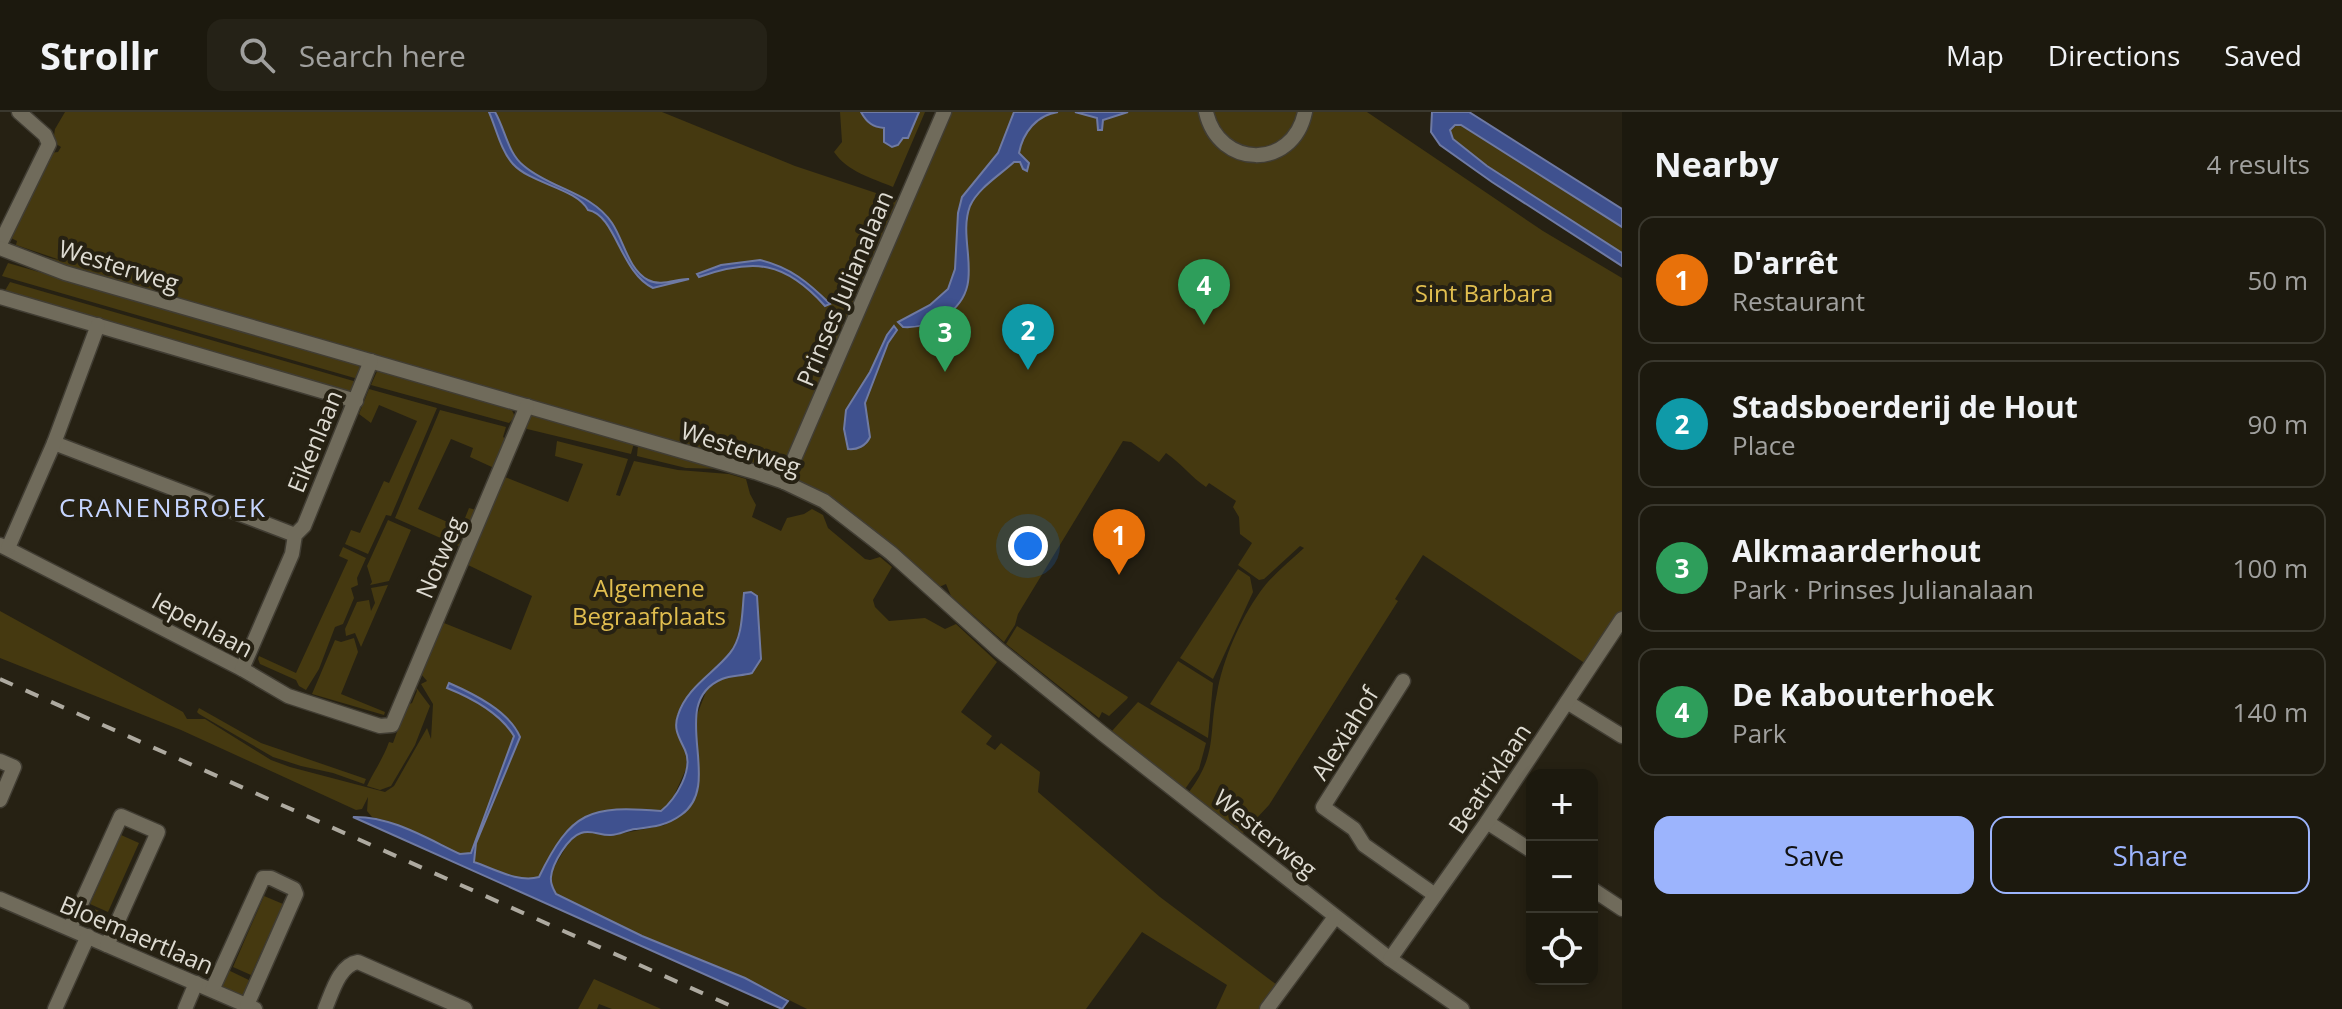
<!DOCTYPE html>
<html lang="en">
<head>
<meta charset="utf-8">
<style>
	body { margin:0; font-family:"Open Sans",sans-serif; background:#252217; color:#f1f3f6 }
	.controls { position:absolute; right:24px; bottom:24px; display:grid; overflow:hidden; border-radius:16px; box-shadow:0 4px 12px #0003 }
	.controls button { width:72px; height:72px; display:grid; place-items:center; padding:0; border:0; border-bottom:2px solid #3a382e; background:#1c190e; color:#f1f3f6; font:40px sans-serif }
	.you { position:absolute; left:1028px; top:434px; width:28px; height:28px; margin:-20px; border:6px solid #fff; border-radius:50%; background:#1a73e8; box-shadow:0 0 0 12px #1a73e833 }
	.badge { display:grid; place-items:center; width:52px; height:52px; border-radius:50%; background:#9cb4fd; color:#fff; font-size:26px; font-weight:700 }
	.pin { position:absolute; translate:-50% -66px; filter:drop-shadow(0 2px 4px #0008) }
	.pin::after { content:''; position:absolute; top:42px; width:28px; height:24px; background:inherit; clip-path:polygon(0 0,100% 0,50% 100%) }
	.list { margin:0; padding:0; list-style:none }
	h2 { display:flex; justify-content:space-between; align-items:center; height:104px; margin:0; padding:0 32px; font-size:34px }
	h2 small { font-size:26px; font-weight:400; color:#a0a09e }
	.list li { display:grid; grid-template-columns:52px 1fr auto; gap:24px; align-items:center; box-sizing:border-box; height:128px; margin:0 16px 16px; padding:0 16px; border:2px solid #3a382e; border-radius:16px }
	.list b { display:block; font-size:30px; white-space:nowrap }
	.list p { margin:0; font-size:26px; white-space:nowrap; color:#a0a09e }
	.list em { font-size:26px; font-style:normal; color:#a0a09e }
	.actions { display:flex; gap:16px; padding:24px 32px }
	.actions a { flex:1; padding:18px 0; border:2px solid #9cb4fd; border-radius:16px; text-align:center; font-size:28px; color:#9cb4fd }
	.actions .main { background:#9cb4fd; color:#111 }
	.icon { flex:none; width:44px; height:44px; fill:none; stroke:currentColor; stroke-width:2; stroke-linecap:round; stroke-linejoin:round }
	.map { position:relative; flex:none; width:1622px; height:897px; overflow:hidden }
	header { display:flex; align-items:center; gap:48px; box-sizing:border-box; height:112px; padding:0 40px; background:#1c190e; border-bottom:2px solid #3a382e }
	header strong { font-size:38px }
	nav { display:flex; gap:44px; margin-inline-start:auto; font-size:28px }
	.search { width:560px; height:72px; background:#252217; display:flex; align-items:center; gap:20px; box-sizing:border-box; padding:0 28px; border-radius:16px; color:#a0a09e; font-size:30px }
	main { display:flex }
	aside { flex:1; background:#1c190e }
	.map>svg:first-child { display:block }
	.green { fill:#453910 }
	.water { fill:#3f518f; stroke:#6f7aa3; stroke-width:2 }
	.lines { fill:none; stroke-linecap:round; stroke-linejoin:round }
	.minor-casing { stroke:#413d33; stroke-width:17 }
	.minor { stroke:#706b5b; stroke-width:14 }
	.rail { stroke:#aeaaa0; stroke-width:4; stroke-dasharray:14 14; stroke-linecap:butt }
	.labels { text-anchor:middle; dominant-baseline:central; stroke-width:8; stroke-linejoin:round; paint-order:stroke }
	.street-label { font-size:24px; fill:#dedbd2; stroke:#262113 }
	.park-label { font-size:24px; fill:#e1be4f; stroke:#262113 }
	.neighbourhood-label { font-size:26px; letter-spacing:2px; fill:#c6d5ff; stroke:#262113 }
</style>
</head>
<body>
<header>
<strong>Strollr</strong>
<div class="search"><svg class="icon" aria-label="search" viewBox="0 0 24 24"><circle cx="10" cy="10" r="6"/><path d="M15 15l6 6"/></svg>Search here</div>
<nav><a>Map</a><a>Directions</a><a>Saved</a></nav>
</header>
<main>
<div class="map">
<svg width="1622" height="897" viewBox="0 0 1622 897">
	<rect width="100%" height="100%" fill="#262113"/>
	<g class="green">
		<path d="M65 0H662L795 54 909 92 951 0H1367L1543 119 1622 166V500L1586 552 1423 443 1395 487 1398 489 1269 693 1242 722 1189 680C1218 641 1208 624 1217 581 1223 547 1240 508 1260 480 1272 463 1289 450 1304 436L1300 434 1264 467 1259 468 1238 453 1252 431 1240 422 1239 405 1233 395 1236 389 1209 371 1206 375C1191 365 1181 351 1166 341L1159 350 1131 330 1123 329 1018 502 1015 513 1004 530 951 484 946 472 939 475 785 364 376 243 56 152 29 141 63 149 16 133 17 129 9 125 50 41 58 40 61 35 53 30 55 17Z"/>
		<path d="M840 0H861C867 10 872 16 884 16L888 34C896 36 899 32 902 26H908L919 0H925L893 75C872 66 848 60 834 40L842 30Z"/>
		<polygon points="1455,13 1461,13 1622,115 1622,141 1487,54 1453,27 1450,18"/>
		<polygon points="8,151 360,253 358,267 2,164"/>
		<polygon points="10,170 357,270 349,281 3,182"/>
		<polygon points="378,257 511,296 515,305 509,311 371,273"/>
		<polygon points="369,277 437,296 391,404 386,403 368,442 345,432 351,418 360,421 384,369 389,371 417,309 379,293 371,311 359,302"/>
		<polygon points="440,298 506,315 503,325 506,327 494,356 470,345 473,336 451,327 418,397 461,416 469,396 476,398 461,435 395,406"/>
		<polygon points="532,302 634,331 631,342 527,317 523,312"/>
		<path d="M557 329 628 347 616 383 620 384 634 349 678 358 729 362 746 367 750 382 756 393 752 405 781 419 787 406 804 402 812 397 823 403 828 416 865 447 870 448 880 445 892 455 873 488 875 495 889 509 925 506 945 517 956 512 997 550 961 600 992 624 986 632 995 638 1001 631 1040 660 1038 680 1160 785 1277 873 1259 897H1216L1227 873 1142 820 1086 897H807L745 866 642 824 556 782 551 775 550 762 569 730 580 721 596 720 609 724 665 713 697 645 695 608 707 577 724 566 748 563 761 540 757 516 744 481 742 508 735 532 730 540 692 578 676 608 687 645 686 657 673 686 661 699C640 697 605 694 586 705 576 710 545 754 539 765 518 771 495 757 474 750L476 731 520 625C508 597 474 585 448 576 472 586 500 602 514 624L471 741 460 742 388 709 372 705 367 699 368 685 362 697 356 698 181 618 0 546V499L183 600 187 607H205L271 648 290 655 385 680 394 674 427 616 431 627 433 592 421 572 427 569 421 562 462 459 465 461 444 511 511 538 532 484 468 453 505 365 568 390 583 352 555 344Z"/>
		<polygon points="638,333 723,357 686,356 637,344"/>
		<polygon points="388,408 411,418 389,469 370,473 372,470 367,454"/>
		<polygon points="343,435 366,446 357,466 358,473 351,476 354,486 343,512 335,515 319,557 306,578 299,574 296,568 260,552 258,547 259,544 296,561 348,448 339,444"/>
		<polygon points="1238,457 1250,465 1253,480 1213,567 1180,546"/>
		<polygon points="388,473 361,535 355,521 346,524 345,517 357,490 369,488 371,499 375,491 371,476"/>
		<polygon points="1017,514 1128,585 1127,587 1109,604 1102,600 1099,606 1006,532"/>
		<polygon points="354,526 358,540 341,582 385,600 384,603 312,582 335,528 341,530"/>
		<polygon points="1178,549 1213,571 1208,626 1150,592"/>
		<path d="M415 574 430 594 415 633 391 674 380 678 367 674C374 659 383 647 389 630L393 631 407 593 412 591 417 579Z"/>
		<polygon points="1138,590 1206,631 1199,657 1185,677 1112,619"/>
		<polygon points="199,596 261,631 366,667 364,672 333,661 301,654 273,645 199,602 197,600"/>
		<polygon points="121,723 139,731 108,800 90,792"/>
		<polygon points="264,784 283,792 251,863 233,855"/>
		<polygon points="88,794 108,803 102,816 82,807"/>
		<polygon points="226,857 253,870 244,883 239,885 222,876 221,871"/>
		<polygon points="594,867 661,897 612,897 599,892 597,897 578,897"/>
	</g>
	<g class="water">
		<path d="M489 0H495C505 17 508 42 524 54 551 77 591 80 612 111 624 129 628 157 648 168 661 175 678 166 689 167L653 176C620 160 616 103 588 98 576 76 531 72 513 52 501 39 496 16 489 0Z"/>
		<path d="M861 0H919L908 26H903L898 33 892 35 884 30V16C873 15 867 11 861 0Z"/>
		<path d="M1014 0H1058C1037 3 1023 20 1019 41L1029 51 1027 59 1023 57 1020 50H1014C1000 63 978 76 970 94 956 131 989 175 945 204 933 211 917 216 903 215L898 210 930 193 948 177 955 157 958 101 962 85 998 41Z"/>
		<polygon points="1075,0 1128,0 1103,8 1102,18 1098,18 1097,6"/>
		<polygon points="1432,0 1469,0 1622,97 1622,115 1461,13 1455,13 1450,18 1453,27 1487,54 1622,141 1622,154 1492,70 1440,33 1431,20"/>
		<path d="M760 148C790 155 809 171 830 192L825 194C785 149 754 146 699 165L697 162 721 153Z"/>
		<path d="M894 214 897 218 888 231 865 291 870 325C866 334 857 338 848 337L844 317 846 298 870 260 887 223Z"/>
		<path d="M751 480 757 484 761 547 752 561C742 564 731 563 722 567 665 591 726 672 681 703 666 714 652 715 635 717 627 718 619 723 611 723 601 724 591 717 581 721 568 725 552 752 551 765 550 772 553 776 556 782L642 824 745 866 788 889 782 897 353 705C391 704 426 726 460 742L471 741 514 624C500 601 472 586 447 576L449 571C474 582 509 599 520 625L476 731 474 750C495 757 518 771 539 765 571 699 590 693 661 699 676 687 694 657 685 638 679 625 673 617 678 603 687 575 713 562 730 541 743 525 742 500 744 481Z"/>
	</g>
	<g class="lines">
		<g class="minor-casing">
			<g id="minor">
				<path d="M1206 0C1219 57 1293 58 1305 0"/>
				<polyline points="0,132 49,32 45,23 19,0"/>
				<polyline points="0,136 65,161 755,360 784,370 824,389 891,441 999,538 1103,622 1390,847 1462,897"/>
				<polyline points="0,185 356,289"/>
				<polyline points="54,331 295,423"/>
				<polyline points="784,370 944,0"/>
				<polyline points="0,433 242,557 288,584 380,614 392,613 527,294"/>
				<polyline points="8,436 54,331 98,213"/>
				<polyline points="242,557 292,442 295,423 304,414 371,249"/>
				<polyline points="1403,569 1323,695 1354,717 1364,733 1435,783"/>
				<polyline points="1567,590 1622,624"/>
				<polyline points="0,649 14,655 0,688"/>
				<polyline points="1487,710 1532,739"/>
				<polyline points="1592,777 1622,797"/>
				<polyline points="0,787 255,897"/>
				<polyline points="70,816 121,704 158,720 107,833"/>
				<polyline points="1390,847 1487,710 1622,507"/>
				<polyline points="212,878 263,766 271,766 294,777 296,782 247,893"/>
				<polyline points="55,897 88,824"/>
				<polyline points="185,897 196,871"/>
				<path d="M325 897C332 881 339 853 358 850L465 897"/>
				<polyline points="1267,897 1335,805"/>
			</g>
		</g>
		<use href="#minor" class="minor"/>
		<polyline class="rail" points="0,567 738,897"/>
	</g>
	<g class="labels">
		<g class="street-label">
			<text transform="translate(119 153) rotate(17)">Westerweg</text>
			<text transform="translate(844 176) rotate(-67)">Prinses Julianalaan</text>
			<text transform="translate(314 329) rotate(-68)">Eikenlaan</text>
			<text transform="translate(741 336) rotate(18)">Westerweg</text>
			<text transform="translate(439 445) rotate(-67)">Notweg</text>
			<text transform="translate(203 512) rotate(28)">Iepenlaan</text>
			<text transform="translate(1344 621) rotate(-58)">Alexiahof</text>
			<text transform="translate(1489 666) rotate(-56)">Beatrixlaan</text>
			<text transform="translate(1266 721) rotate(39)">Westerweg</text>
			<text transform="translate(137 822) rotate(23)">Bloemaertlaan</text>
		</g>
		<g class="park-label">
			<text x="1484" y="180">Sint Barbara</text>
			<text x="649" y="475">Algemene<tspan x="649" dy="28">Begraafplaats</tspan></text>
		</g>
		<g class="neighbourhood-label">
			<text x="163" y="395">CRANENBROEK</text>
		</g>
	</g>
</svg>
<div class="controls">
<button>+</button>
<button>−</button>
<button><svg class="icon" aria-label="locate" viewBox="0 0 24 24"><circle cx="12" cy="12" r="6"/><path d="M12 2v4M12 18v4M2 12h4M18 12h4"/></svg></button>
</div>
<div class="you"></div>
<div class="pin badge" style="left:1119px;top:463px;background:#e8710a">1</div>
<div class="pin badge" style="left:1028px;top:258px;background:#0f9aa8">2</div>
<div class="pin badge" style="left:945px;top:260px;background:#2e9e5b">3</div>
<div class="pin badge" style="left:1204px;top:213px;background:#2e9e5b">4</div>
</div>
<aside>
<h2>Nearby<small>4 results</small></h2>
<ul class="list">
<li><span class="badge" style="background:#e8710a">1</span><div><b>D'arrêt</b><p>Restaurant</p></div><em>50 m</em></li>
<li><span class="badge" style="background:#0f9aa8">2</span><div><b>Stadsboerderij de Hout</b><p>Place</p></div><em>90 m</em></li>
<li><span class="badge" style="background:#2e9e5b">3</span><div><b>Alkmaarderhout</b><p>Park · Prinses Julianalaan</p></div><em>100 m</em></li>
<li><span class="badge" style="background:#2e9e5b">4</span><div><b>De Kabouterhoek</b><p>Park</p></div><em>140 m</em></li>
</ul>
<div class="actions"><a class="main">Save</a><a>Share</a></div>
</aside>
</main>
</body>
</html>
